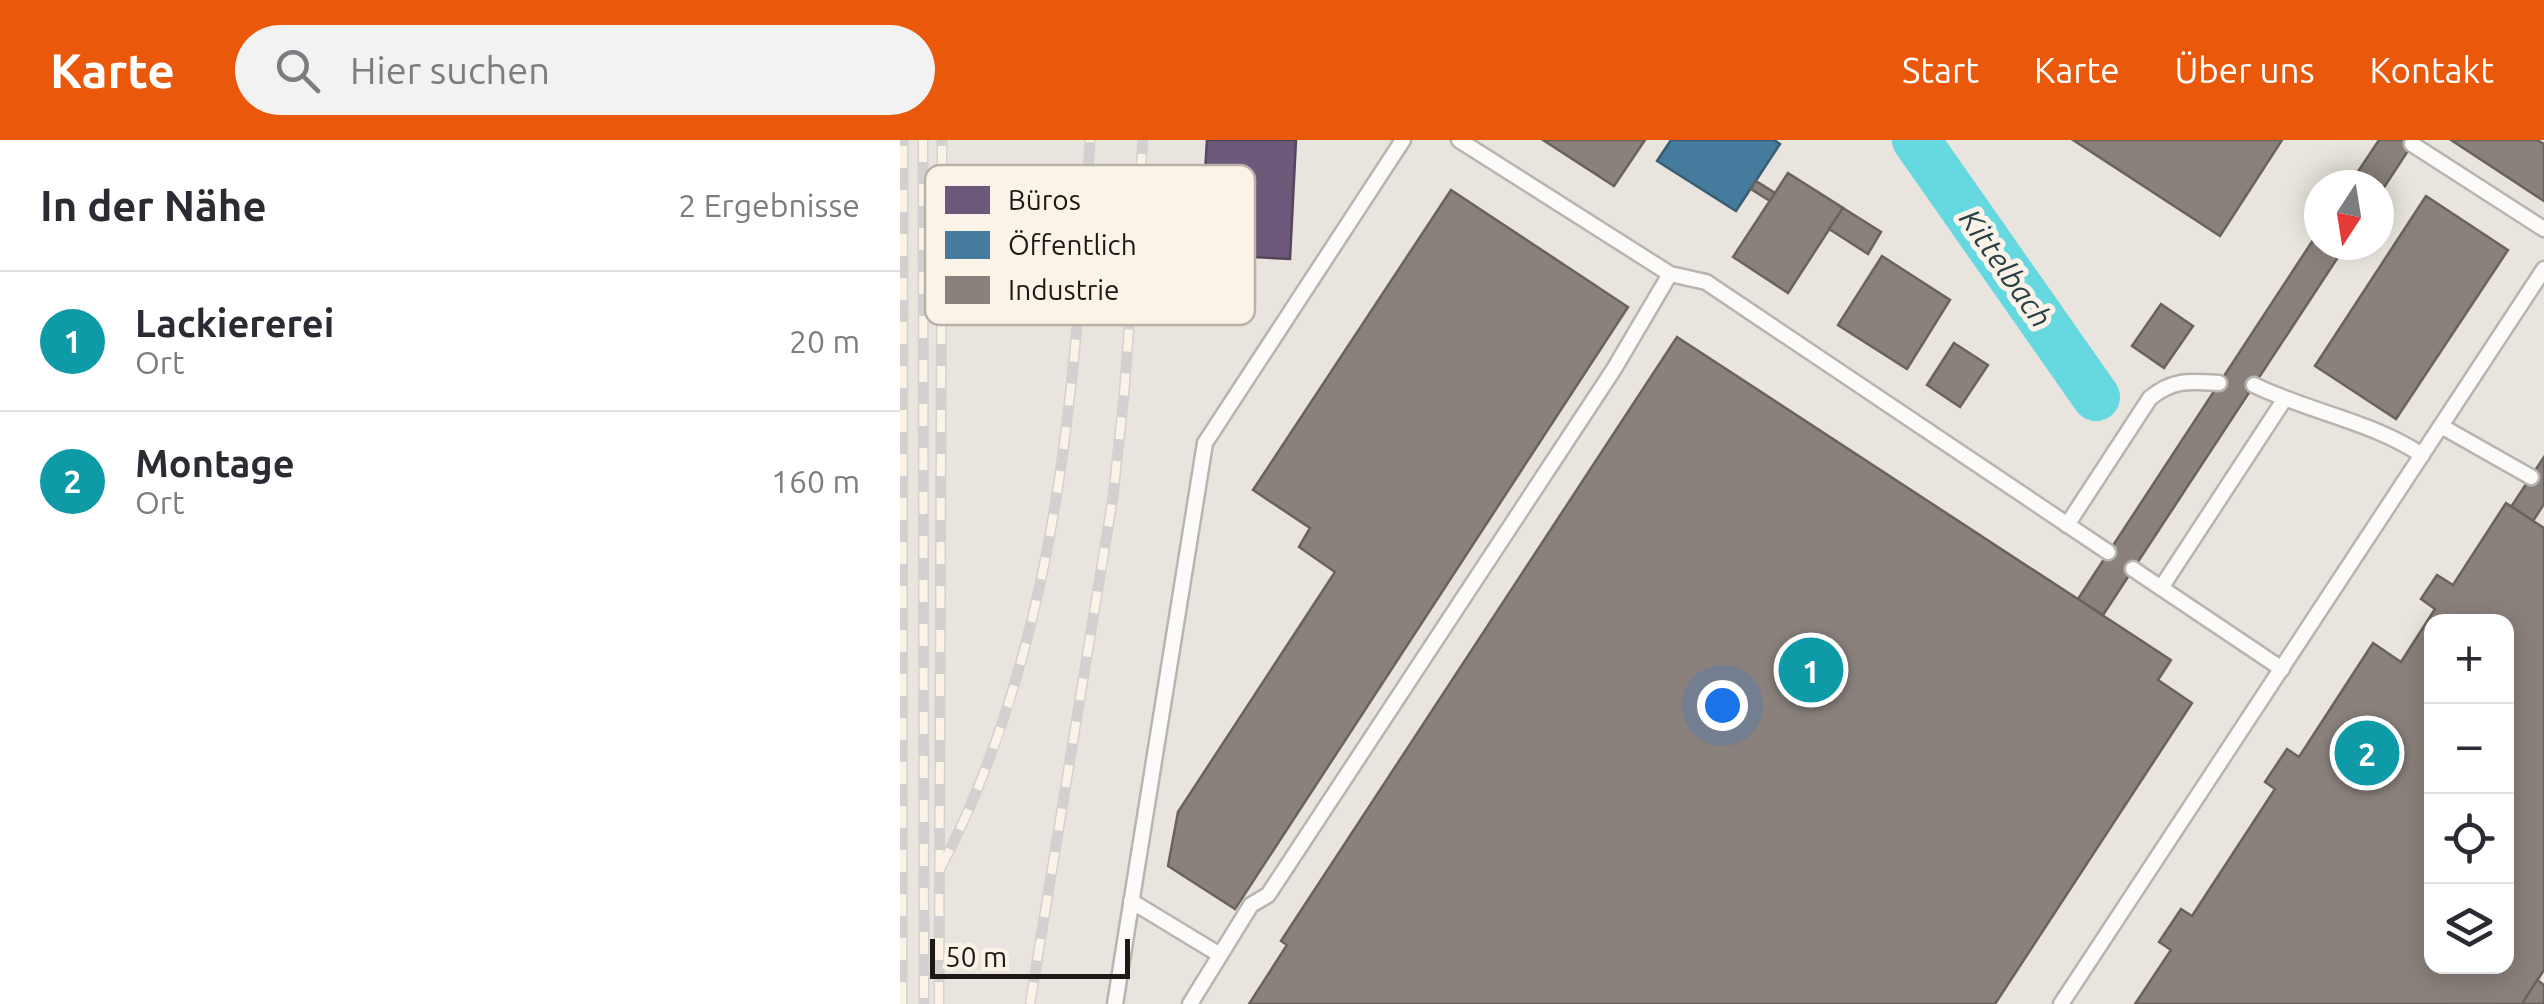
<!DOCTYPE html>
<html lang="de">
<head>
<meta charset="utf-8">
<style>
	body { margin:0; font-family:Ubuntu,sans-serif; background:#f2f2f3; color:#2b2b33 }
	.controls { position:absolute; right:30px; bottom:30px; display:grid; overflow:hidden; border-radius:20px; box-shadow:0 5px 25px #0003 }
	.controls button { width:90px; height:90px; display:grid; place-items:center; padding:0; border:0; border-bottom:2px solid #e1e1e2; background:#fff; color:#2b2b33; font:50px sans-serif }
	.compass { position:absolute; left:1404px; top:30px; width:90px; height:90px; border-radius:50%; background:#fff; box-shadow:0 5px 25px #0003; rotate:192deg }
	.scale { position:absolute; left:30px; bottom:25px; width:200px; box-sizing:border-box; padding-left:10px; border:5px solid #1c1916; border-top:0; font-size:28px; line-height:35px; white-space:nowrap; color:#1c1916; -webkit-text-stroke:8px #fbf3e8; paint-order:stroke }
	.you { position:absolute; left:822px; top:565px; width:35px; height:35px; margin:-25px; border:8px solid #fff; border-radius:50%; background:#1a73e8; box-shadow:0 0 0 15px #1a73e833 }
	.badge { display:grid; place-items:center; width:65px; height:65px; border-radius:50%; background:#ea580c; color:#fff; font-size:32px; font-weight:700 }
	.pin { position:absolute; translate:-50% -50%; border:5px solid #fff; box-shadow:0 2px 10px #0006 }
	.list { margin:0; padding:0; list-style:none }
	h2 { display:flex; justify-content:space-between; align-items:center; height:130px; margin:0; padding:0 40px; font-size:42px }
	h2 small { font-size:32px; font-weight:400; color:#7c7c81 }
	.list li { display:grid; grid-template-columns:65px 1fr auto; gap:30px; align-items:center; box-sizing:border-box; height:140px; padding:0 40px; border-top:2px solid #e1e1e2 }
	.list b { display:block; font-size:38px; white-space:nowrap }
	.list p { margin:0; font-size:32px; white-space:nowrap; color:#7c7c81 }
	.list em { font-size:32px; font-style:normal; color:#7c7c81 }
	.icon { flex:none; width:55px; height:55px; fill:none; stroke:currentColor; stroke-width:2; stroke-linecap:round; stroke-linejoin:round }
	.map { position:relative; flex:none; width:1644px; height:864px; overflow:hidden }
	header { display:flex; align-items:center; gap:60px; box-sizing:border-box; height:140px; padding:0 50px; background:#ea580c; color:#fff }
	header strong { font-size:48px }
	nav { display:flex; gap:55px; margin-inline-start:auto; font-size:35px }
	.search { width:700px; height:90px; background:#f2f2f3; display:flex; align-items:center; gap:25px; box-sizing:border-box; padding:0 35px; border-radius:55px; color:#7c7c81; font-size:38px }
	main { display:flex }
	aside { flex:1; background:#fff }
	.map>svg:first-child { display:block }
	.offices { fill:#6d597a; stroke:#55465c; stroke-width:2.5 }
	.public { fill:#457b9d; stroke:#395e74; stroke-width:2.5 }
	.industry { fill:#8a817c; stroke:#69625d; stroke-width:2.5; fill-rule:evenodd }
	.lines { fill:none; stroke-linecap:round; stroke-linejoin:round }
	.river { stroke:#66d8df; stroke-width:48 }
	.service-casing { stroke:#b8b5b0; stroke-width:19 }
	.service { stroke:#fcfbfa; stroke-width:14 }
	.rail-casing { stroke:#d3d1d0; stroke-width:11 }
	.rail { stroke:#fbf3e8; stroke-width:8; stroke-dasharray:22; stroke-linecap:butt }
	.labels { text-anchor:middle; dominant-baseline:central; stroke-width:10; stroke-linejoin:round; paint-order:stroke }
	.water-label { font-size:30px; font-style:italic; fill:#284144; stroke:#fbf3e8 }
	.key { fill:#fbf3e8; stroke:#b8b2a9; stroke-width:2.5 }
	.key-label { font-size:28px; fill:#1c1916 }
</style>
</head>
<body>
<header>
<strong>Karte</strong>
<div class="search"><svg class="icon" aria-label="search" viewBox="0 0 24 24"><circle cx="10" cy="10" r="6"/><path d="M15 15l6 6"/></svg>Hier suchen</div>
<nav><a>Start</a><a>Karte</a><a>Über uns</a><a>Kontakt</a></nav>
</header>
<main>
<aside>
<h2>In der Nähe<small>2 Ergebnisse</small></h2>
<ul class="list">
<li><span class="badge" style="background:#0f9aa8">1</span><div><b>Lackiererei</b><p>Ort</p></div><em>20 m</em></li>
<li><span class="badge" style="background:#0f9aa8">2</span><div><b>Montage</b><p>Ort</p></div><em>160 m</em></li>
</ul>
</aside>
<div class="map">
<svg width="1644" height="864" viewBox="0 0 1644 864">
	<rect width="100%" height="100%" fill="#e9e5de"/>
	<polygon class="offices" points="307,0 396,0 390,119 300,114"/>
	<polygon class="public" points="771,0 874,0 880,4 836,71 757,21"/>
	<g class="industry">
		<polygon points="643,0 745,0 714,46"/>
		<polygon points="1173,0 1382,0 1320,96"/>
		<polygon points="1479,0 1515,0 1479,55 1479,45 1449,45"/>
		<polygon points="1551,0 1637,0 1644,4 1644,61"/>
		<polygon points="888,33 943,68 888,153 833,117"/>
		<polygon points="856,41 875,53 870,61 851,49"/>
		<polygon points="551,50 728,167 335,769 268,726 278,672 435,432 399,407 410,388 353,350"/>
		<polygon points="1526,56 1608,110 1496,279 1415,226"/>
		<polygon points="943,68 981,92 968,114 929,89"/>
		<polygon points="1419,91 1419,105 1446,105 1203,475 1178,459"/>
		<polygon points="982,116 1050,160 1007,229 938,185"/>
		<polygon points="1261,164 1293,186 1264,228 1232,206"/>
		<polygon points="777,197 1271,520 1258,540 1292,563 1095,864 349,864 387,805 381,801"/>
		<polygon points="1054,203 1088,225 1060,267 1027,245"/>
		<polygon points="1644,317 1644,364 1633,381 1611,367"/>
		<path d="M1606 363 1644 388V830L1622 864H1235L1271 810 1259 802 1281 769 1292 776 1375 649 1365 642 1387 609 1399 617 1473 503 1501 522 1535 469 1521 459 1537 435 1553 445ZM1532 482H1606V826H1532Z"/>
		<polygon points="1637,840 1644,845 1644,864 1622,864"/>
	</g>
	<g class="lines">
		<polyline class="river" points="1016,0 1196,257"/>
		<g class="service-casing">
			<g id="service">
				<polyline points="559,0 770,134 806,142 1208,412"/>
				<polyline points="1512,4 1644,89"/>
				<path d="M1354 245C1409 272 1471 281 1522 315"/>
				<polyline points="1541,286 1631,337"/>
				<path d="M1167 385 1250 258C1273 239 1290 241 1319 243"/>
				<polyline points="1233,429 1382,529"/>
				<polyline points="1261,448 1384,260"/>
				<polyline points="231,761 320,815"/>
				<polyline points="215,864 305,303 503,0"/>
				<polyline points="290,864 351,765 368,755 714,229 770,134"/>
				<polyline points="1161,864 1644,129"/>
			</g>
		</g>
		<use href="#service" class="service"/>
		<g class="rail-casing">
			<g id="rail">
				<polyline points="23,0 24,864"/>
				<path d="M40 729C158 505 175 248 190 0"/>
				<polyline points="2,864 3,0"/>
				<polyline points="39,864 42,0"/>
				<polyline points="130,864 213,357 224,255 243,0"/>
			</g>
		</g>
		<use href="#rail" class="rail"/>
	</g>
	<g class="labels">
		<g class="water-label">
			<text transform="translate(1106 128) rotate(55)">Kittelbach</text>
		</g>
	</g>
	<rect x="25" y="25" width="330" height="160" rx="15" class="key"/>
	<rect x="45" y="46" width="45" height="28" fill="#6d597a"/>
	<rect x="45" y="91" width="45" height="28" fill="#457b9d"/>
	<rect x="45" y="136" width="45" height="28" fill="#8a817c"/>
	<g class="key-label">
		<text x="108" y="70">Büros</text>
		<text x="108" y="115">Öffentlich</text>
		<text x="108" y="160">Industrie</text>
	</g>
</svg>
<div class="controls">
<button>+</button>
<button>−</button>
<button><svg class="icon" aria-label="locate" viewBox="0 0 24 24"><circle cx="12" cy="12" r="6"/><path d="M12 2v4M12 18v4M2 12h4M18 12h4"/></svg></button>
<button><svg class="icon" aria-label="layers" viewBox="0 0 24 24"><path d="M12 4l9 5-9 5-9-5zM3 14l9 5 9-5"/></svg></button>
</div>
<svg class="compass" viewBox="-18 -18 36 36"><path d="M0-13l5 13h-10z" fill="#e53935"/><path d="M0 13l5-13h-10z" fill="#7c7c81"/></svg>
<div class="scale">50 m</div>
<div class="you"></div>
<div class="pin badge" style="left:911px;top:530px;background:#0f9aa8">1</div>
<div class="pin badge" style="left:1467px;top:613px;background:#0f9aa8">2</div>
</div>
</main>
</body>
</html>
